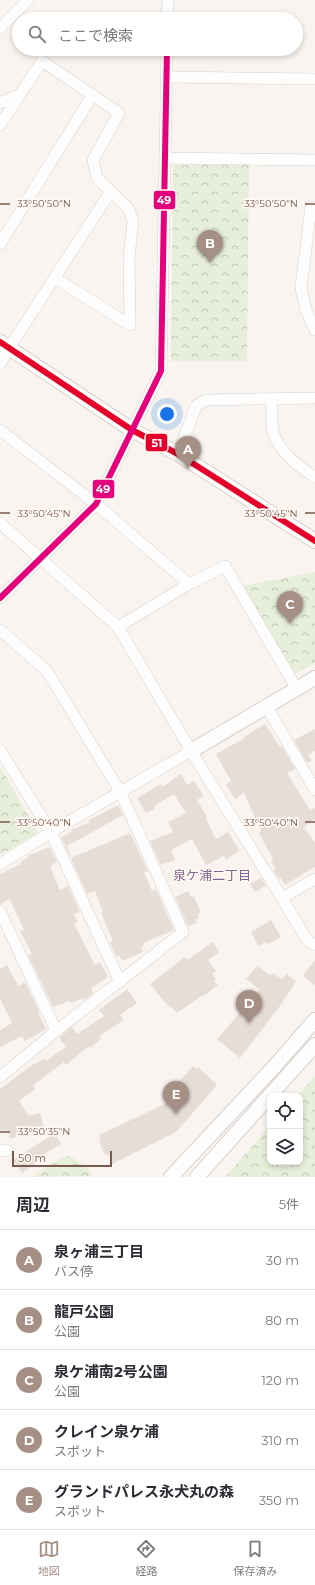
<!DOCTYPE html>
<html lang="ja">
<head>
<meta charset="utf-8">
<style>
	body { margin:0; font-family:Montserrat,"Noto Sans JP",sans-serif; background:#f2f2f3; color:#2b2b33 }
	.controls { position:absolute; right:12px; bottom:12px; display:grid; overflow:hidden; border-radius:8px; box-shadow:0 2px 6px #0003 }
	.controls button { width:36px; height:36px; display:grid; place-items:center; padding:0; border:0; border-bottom:1px solid #e1e1e2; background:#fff; color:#2b2b33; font:20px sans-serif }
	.scale { position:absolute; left:12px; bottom:10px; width:100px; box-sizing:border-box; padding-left:4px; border:2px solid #795a4d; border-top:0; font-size:11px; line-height:14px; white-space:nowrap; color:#795a4d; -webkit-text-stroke:3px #fff9f2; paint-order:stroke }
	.you { position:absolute; left:167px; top:414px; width:14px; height:14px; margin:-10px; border:3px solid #fff; border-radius:50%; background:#1a73e8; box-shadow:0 0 0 6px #1a73e833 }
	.badge { display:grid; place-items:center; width:26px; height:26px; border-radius:50%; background:#a69086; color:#fff; font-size:13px; font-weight:700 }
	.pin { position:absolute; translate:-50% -33px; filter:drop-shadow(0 1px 2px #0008) }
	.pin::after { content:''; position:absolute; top:21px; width:14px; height:12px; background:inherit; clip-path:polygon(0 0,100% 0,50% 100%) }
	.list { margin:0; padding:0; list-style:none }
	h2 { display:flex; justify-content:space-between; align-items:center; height:52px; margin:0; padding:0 16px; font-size:17px }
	h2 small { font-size:13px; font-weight:400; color:#7c7c81 }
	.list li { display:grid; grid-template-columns:26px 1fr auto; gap:12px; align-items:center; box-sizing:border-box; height:60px; padding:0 16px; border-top:1px solid #e1e1e2 }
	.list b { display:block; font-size:15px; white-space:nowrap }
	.list p { margin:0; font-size:13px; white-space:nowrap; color:#7c7c81 }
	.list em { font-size:13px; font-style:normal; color:#7c7c81 }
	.icon { flex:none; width:22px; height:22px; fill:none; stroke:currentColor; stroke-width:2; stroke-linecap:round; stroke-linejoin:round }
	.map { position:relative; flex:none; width:315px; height:1177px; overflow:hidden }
	.search { position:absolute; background:#fff; box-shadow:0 2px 6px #0003; left:12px; right:12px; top:12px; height:44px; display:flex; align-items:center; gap:10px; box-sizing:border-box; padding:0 14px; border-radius:22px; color:#7c7c81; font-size:15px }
	.sheet { height:352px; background:#fff }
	nav { display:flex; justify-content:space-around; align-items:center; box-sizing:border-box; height:56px; border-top:1px solid #e1e1e2; background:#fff; font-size:11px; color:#7c7c81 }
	nav a { display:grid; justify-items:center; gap:2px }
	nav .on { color:#a69086 }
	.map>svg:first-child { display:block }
	.forest { fill:url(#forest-crowns) }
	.building { fill:#e6ddd6 }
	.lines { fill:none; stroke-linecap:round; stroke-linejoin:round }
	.minor-casing { stroke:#d7d0ca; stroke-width:12 }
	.tertiary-casing { stroke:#d7d0ca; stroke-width:16 }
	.minor { stroke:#fefdfd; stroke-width:11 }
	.tertiary { stroke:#fefdfd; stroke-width:14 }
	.bus-1-casing { stroke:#fff9f2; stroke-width:9 }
	.bus-2-casing { stroke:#fff9f2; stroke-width:9 }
	.bus-1 { stroke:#e4002b; stroke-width:6 }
	.bus-2 { stroke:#e5007d; stroke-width:6 }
	.ticks { fill:none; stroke:#795a4d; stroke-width:1.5 }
	.labels { text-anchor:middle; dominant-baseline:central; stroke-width:3.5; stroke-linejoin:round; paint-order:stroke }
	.neighbourhood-label { font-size:13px; fill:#826694; stroke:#fff9f2 }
	.ticks-label { font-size:10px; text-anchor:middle; fill:#795a4d; stroke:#fff9f2; stroke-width:3.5; stroke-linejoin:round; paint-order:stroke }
	.line-badge { stroke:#fff9f2; stroke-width:1.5 }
	.badge-label { font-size:11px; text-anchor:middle; font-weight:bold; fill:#fff }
</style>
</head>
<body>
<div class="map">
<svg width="315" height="1177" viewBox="0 0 315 1177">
	<defs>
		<pattern id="forest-crowns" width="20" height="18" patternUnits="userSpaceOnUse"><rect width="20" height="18" fill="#e7efda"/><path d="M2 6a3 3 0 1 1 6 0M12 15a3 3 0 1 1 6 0" fill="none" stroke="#c0c5b3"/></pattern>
	</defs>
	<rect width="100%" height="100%" fill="#f9f4ef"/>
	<g class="forest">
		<polygon points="173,165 249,165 247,361 171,361"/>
		<polygon points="315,572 315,663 295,674 243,586"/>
		<polygon points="0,766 38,833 0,855"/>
		<polygon points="315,1076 315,1177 225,1177 270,1126 270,1162 300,1162 300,1096 297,1096"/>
		<polygon points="69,1156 86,1166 93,1176 32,1177 53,1162"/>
	</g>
	<g class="building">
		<polygon points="265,724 280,747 282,746 295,769 287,773 310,810 315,808 315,819 304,827 315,843 315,867 285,885 281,878 279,879 273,870 276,869 271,860 273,859 259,833 261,831 244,793 235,799 226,784 231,781 216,754 245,738 244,737"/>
		<polygon points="315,729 315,751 308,755 312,761 307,763 294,740"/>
		<polygon points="181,774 187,785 194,781 204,796 197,800 207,817 206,819 216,839 228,832 239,850 226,860 224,856 206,865 192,839 171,850 175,860 161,865 150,841 173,832 168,822 186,813 174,794 154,806 155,809 146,813 137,798 161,784 162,787"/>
		<polygon points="118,805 123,815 67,846 71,855 70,856 61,837 72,832 71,830 90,822 89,820"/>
		<polygon points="130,833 148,871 144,872 152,891 156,889 174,930 143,943 144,945 141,947 143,952 122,961 120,956 116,957 114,951 110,942 113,941 101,913 103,912 95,891 87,894 71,858"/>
		<polygon points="50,847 57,862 50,866 52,869 51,869 60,890 68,886 80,912 74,914 78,922 74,924 95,965 100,962 108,977 91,988 93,993 84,1000 83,998 71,1003 70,1001 53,1007 28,955 32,954 20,931 24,930 10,899 0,904 0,874 21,864 20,862 28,858 27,856"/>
		<polygon points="261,878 266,886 255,892 250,884"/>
		<polygon points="188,891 191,897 194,897 201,913 198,915 199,918 195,920 197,922 188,926 175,897"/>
		<polygon points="271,920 281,937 268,944 266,942 258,946 251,932"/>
		<polygon points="213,942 219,952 208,960 216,971 212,974 216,979 214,981 218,985 204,996 203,995 177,1013 172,1007 171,1008 162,999 150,984 185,957 187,960"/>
		<polygon points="315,960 315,985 303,976"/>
		<polygon points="7,965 18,986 25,982 40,1013 38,1013 46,1029 25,1041 22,1036 0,1047 0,1030 12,1023 0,999 0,969"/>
		<polygon points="257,966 270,975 272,973 282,979 287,974 296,981 280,1006 240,1058 217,1039 260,990 246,979"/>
		<polygon points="127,989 137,1003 120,1015 124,1020 99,1036 101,1039 90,1048 89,1046 66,1065 64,1062 45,1076 33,1086 35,1089 19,1101 29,1116 40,1113 44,1128 10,1139 8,1130 0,1131 0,1089 35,1063 36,1064 44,1058 46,1061 66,1047 59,1038 72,1027 77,1034 104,1016 99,1010"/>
		<polygon points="193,1066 196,1069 198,1067 217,1085 176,1132 112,1164 108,1154 105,1155 99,1141 101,1141 99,1135 169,1102 162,1096 174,1083 176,1085"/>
		<polygon points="55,1133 61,1144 36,1159 38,1162 22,1173 13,1160"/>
	</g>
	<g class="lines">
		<g class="minor-casing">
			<g id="minor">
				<polyline points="167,19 168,0"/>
				<polyline points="0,28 28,0"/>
				<polyline points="167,77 315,79"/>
				<polyline points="0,103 18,95"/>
				<polyline points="0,125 42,61 119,113 93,160 97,178 128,208 133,221 129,257 130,325 55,278"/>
				<polyline points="166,158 315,160"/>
				<polyline points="315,208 311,207 301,288 306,310 315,330"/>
				<polyline points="0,244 92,96"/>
				<polyline points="0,364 9,348 111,191"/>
				<path d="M272 400C272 410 271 422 273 431 278 451 299 467 315 477"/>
				<polyline points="0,430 96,504 189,584"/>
				<polyline points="178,454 196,406 206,400 315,398"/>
				<polyline points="0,523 118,627 191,751 282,898 307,940 315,945"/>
				<polyline points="0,598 96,504 161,371 167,49"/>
				<polyline points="118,627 189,584 225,566 297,689"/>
				<polyline points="0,630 47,671 121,793 183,932 56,1031 0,1077"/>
				<polyline points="267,707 315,790"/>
				<polyline points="0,750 51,832 120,982"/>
				<polyline points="0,864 51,832 191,751"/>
				<polyline points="282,898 315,879"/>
				<polyline points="0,911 56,1031"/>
				<polyline points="0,1151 7,1150"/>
			</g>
		</g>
		<g class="tertiary-casing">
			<g id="tertiary">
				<polyline points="0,342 132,430 178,454 315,541"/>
				<polyline points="191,751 315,678"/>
				<polyline points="171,1177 274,1067 315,1020"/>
				<polyline points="197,1177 315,1045"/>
			</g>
		</g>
		<use href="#minor" class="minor"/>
		<use href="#tertiary" class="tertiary"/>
		<g class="bus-1-casing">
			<polyline id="bus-1" points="0,342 132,430 178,454 315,541"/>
		</g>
		<g class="bus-2-casing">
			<polyline id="bus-2" points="0,598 96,504 161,371 167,49"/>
		</g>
		<use href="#bus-1" class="bus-1"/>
		<use href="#bus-2" class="bus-2"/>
	</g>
	<path class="ticks" d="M0 204H10M305 204H315M0 513H10M305 513H315M0 822H10M305 822H315M0 1132H10"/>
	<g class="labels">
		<g class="neighbourhood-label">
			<text x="212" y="875">泉ケ浦二丁目</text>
		</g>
	</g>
	<g class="ticks-label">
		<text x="44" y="207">33°50'50"N</text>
		<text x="271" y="207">33°50'50"N</text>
		<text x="44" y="517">33°50'45"N</text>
		<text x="271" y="517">33°50'45"N</text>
		<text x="44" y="826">33°50'40"N</text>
		<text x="271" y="826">33°50'40"N</text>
		<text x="44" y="1135">33°50'35"N</text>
	</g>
	<g class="line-badge">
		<rect x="153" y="190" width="23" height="20" rx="4" fill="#e5007d"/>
		<rect x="145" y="433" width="23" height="19" rx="4" fill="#e4002b"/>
		<rect x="92" y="479" width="23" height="20" rx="4" fill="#e5007d"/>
	</g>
	<g class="badge-label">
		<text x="164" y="204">49</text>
		<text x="157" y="447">51</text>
		<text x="103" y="493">49</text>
	</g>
</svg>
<div class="controls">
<button><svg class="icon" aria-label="locate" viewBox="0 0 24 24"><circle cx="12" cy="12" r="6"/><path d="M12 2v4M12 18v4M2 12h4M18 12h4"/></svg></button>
<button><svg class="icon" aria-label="layers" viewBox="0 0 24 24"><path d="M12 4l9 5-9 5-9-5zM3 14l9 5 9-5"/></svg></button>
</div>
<div class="scale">50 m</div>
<div class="you"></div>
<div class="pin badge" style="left:188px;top:469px">A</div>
<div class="pin badge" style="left:210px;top:263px">B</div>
<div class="pin badge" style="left:290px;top:624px">C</div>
<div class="pin badge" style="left:249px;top:1023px">D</div>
<div class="pin badge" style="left:176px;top:1114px">E</div>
<div class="search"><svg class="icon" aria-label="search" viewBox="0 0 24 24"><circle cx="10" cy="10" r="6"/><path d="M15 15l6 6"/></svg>ここで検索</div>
</div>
<section class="sheet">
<h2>周辺<small>5件</small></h2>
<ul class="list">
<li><span class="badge">A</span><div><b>泉ヶ浦三丁目</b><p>バス停</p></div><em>30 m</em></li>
<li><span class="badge">B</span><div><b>龍戸公園</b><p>公園</p></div><em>80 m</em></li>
<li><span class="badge">C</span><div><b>泉ケ浦南2号公園</b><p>公園</p></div><em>120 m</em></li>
<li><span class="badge">D</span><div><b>クレイン泉ケ浦</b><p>スポット</p></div><em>310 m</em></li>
<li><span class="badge">E</span><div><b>グランドパレス永犬丸の森</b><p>スポット</p></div><em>350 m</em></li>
</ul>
</section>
<nav>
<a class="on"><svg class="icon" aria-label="map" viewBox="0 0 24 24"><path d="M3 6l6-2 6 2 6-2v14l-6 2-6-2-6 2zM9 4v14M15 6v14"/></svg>地図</a>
<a><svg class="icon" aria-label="directions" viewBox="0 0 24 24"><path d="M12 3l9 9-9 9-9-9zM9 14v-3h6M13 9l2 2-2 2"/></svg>経路</a>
<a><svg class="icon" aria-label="saved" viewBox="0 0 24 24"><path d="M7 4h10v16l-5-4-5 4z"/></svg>保存済み</a>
</nav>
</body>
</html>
